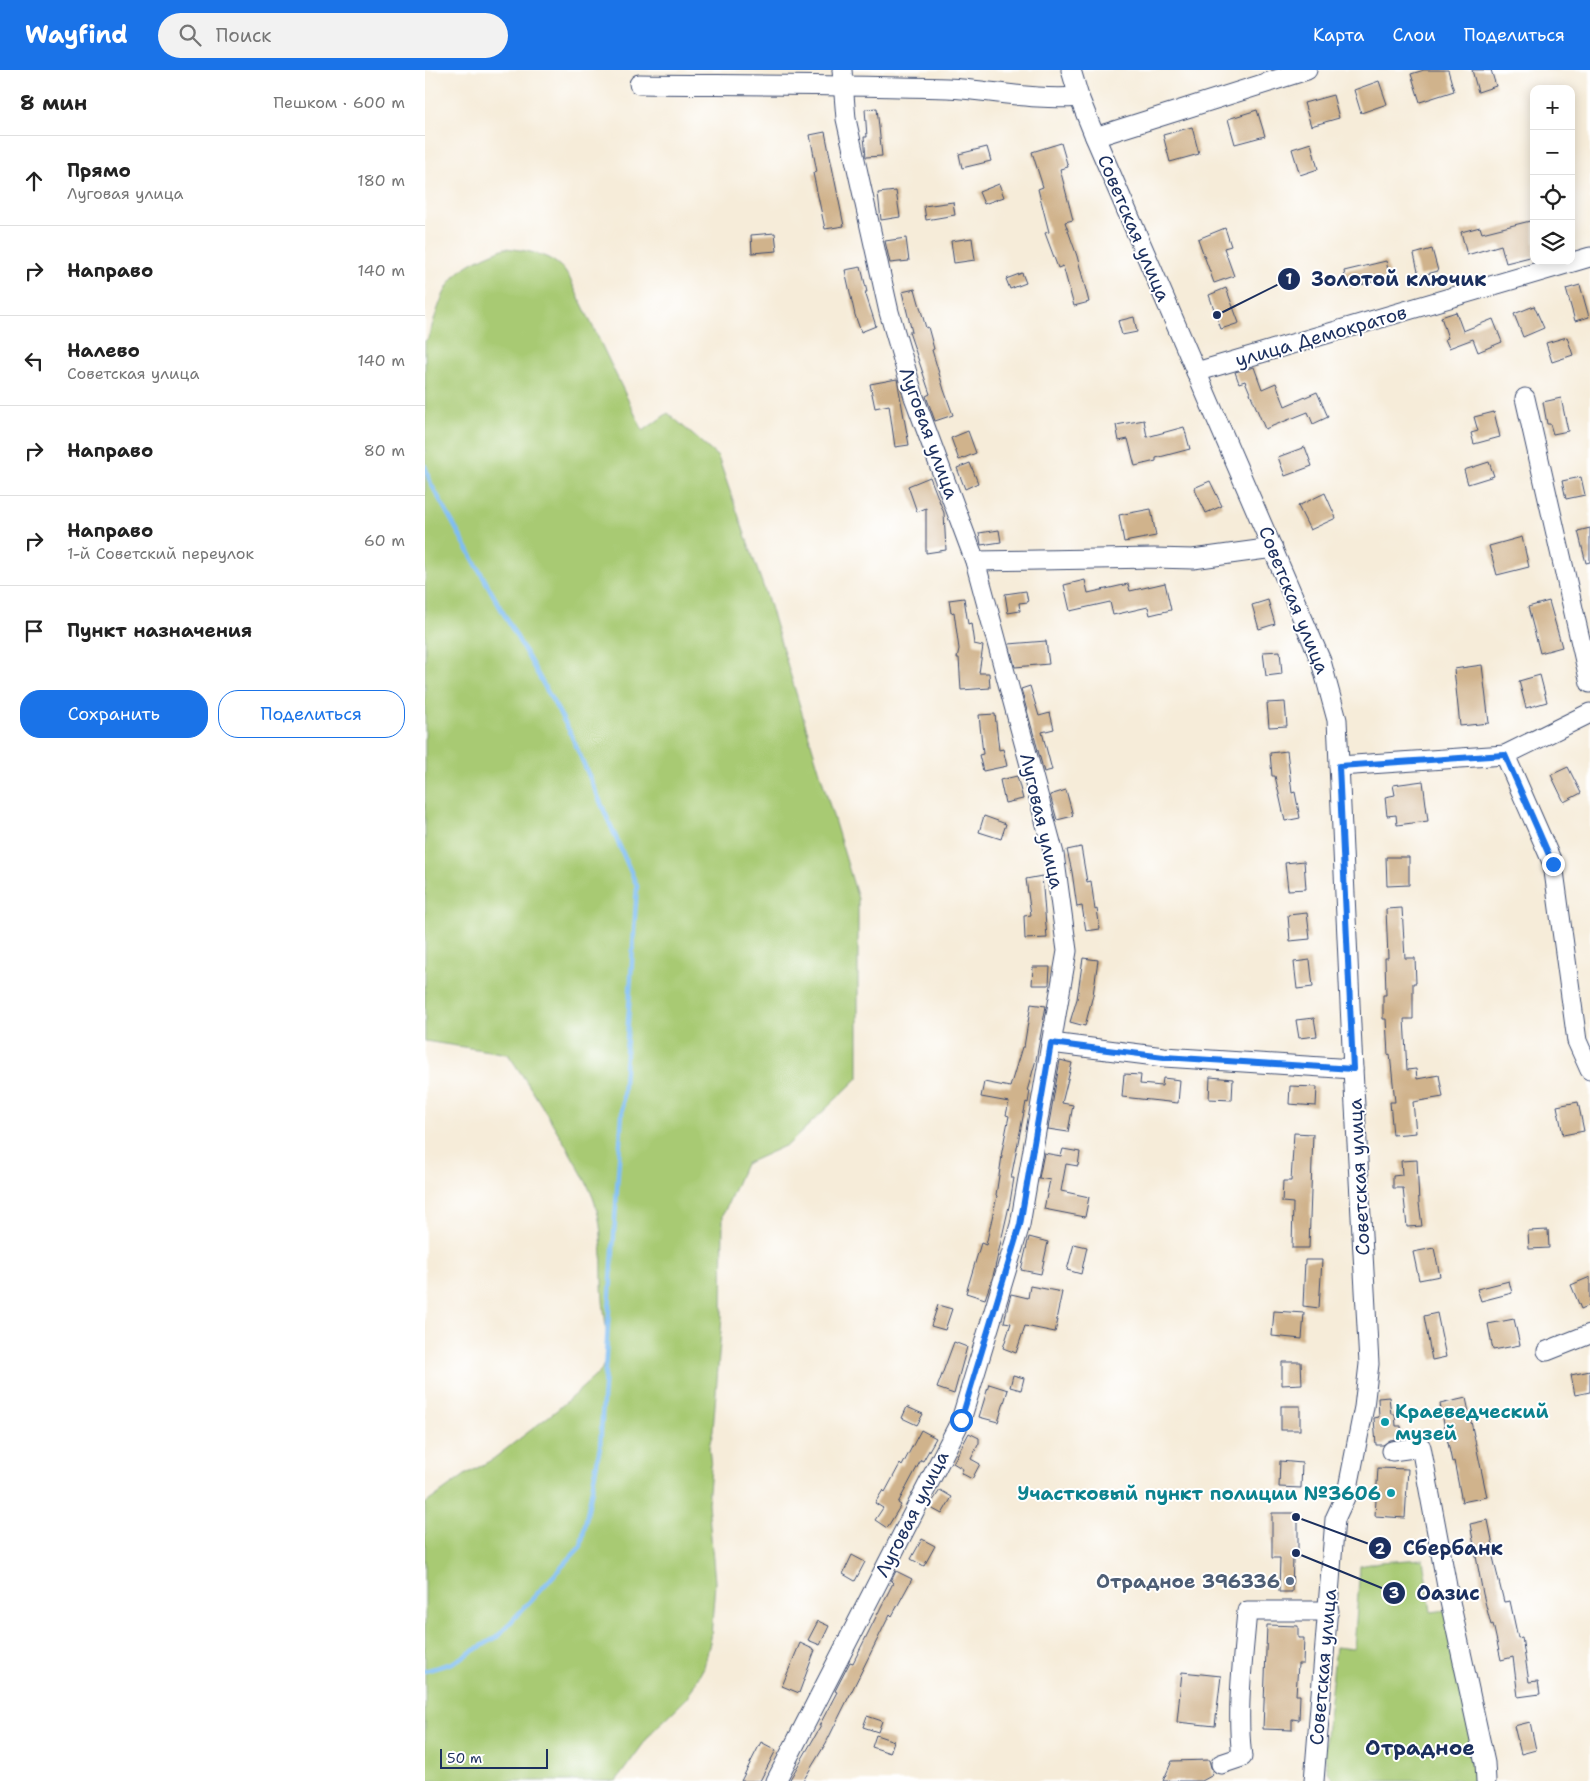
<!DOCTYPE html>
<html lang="ru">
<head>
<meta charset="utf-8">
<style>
	body { margin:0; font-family:"Shantell Sans",sans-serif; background:#f2f2f2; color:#222 }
	.controls { position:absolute; right:15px; top:15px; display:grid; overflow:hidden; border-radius:10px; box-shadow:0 2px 12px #0003 }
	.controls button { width:45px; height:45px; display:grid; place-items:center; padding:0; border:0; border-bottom:1px solid #e0e0e0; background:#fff; color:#222; font:25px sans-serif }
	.scale { position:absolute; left:15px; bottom:12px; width:108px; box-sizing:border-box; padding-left:5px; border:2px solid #1b2f5e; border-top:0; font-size:14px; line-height:18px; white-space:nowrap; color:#1b2f5e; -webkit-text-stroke:4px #fff; paint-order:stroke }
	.stop { position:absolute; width:15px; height:15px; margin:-11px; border:4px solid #1a73e8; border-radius:50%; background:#fff }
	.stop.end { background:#1a73e8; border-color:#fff; box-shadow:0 1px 5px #0008 }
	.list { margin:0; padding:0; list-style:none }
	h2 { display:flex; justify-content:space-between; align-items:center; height:65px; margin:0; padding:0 20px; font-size:21px }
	h2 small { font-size:16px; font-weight:400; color:#767676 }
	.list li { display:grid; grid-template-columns:32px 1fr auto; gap:15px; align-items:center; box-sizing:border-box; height:90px; padding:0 20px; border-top:1px solid #e0e0e0 }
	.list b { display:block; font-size:19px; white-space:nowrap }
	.list p { margin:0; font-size:16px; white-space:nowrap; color:#767676 }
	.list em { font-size:16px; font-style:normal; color:#767676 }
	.actions { display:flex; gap:10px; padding:15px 20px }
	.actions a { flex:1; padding:11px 0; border:1px solid #1a73e8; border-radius:20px; text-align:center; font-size:18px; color:#1a73e8 }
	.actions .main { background:#1a73e8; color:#fff }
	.icon { flex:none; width:28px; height:28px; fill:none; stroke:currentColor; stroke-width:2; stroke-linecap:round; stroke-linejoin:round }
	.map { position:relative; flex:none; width:1165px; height:1711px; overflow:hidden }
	header { display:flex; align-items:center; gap:30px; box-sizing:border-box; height:70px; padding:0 25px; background:#1a73e8; color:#fff }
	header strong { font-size:24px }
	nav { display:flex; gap:28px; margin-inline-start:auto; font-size:18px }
	.search { width:350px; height:45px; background:#f2f2f2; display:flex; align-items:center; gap:12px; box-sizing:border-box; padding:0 18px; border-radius:28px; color:#767676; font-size:19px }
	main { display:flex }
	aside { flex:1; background:#fff }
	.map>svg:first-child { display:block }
	.green { fill:#a8ca73; stroke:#627c68 }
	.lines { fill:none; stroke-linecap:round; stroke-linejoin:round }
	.stream { stroke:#7fbef3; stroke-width:4.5 }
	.building { fill:#d0b38c }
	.minor-casing { stroke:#3c4b70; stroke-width:21 }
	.minor { stroke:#fff; stroke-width:19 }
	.route { stroke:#1a73e8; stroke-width:6 }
	.culture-dot { fill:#0f9aa8; stroke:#fff; stroke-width:2 }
	.service-dot { fill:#5c6f8a; stroke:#fff; stroke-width:2 }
	.labels { text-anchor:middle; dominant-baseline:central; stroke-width:4; stroke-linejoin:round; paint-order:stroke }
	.street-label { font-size:19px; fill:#1b2f5e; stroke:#fff }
	.culture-label { font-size:19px; font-weight:bold; fill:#0d838f; stroke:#fff; text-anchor:start }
	.service-label { font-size:19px; font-weight:bold; fill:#4e5e75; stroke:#fff; text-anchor:end }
	.quarter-label { font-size:21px; font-weight:bold; fill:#1b2f5e; stroke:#fff }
	.leader { fill:none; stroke:#1b2f5e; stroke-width:2 }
	.callout-dot { fill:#1b2f5e; stroke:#fff; stroke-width:2 }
	.mark-label { font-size:15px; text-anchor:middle; font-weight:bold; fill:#fff }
	.callout-label { font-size:20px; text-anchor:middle; font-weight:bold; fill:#1b2f5e; stroke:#fff; stroke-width:4; stroke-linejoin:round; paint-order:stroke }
</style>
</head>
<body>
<header>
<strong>Wayfind</strong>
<div class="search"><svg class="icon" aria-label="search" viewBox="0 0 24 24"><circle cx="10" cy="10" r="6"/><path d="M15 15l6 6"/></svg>Поиск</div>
<nav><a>Карта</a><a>Слои</a><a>Поделиться</a></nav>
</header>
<main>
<aside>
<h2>8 мин<small>Пешком · 600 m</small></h2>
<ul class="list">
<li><svg class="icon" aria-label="ahead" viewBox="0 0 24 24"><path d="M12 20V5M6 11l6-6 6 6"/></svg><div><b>Прямо</b><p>Луговая улица</p></div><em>180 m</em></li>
<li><svg class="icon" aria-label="right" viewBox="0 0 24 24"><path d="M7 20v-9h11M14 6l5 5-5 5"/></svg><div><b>Направо</b></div><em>140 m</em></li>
<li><svg class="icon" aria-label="left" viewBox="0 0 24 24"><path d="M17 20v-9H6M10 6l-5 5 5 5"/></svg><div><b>Налево</b><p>Советская улица</p></div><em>140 m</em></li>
<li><svg class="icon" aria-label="right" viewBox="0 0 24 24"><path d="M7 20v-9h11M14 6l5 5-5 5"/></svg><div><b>Направо</b></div><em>80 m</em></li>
<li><svg class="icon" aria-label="right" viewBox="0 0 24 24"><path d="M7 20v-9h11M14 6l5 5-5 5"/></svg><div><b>Направо</b><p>1-й Советский переулок</p></div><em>60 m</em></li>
<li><svg class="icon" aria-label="arrive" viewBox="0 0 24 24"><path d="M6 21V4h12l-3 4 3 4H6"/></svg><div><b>Пункт назначения</b></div></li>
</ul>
<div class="actions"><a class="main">Сохранить</a><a>Поделиться</a></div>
</aside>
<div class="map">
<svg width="1165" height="1711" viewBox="0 0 1165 1711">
	<rect width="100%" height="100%" fill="#fff"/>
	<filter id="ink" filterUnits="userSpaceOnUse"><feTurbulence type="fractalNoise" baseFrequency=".02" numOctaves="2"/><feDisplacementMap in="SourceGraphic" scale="10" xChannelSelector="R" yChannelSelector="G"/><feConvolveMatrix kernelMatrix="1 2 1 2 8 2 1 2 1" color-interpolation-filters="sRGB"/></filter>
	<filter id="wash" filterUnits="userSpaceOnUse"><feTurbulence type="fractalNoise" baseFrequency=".0096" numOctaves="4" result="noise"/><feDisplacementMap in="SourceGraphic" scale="20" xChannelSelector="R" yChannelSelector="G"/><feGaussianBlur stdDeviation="1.12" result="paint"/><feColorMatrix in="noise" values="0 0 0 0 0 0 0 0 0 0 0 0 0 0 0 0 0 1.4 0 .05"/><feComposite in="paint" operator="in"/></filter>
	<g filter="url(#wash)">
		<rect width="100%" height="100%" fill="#f6ecd9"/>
		<g class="green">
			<path d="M80 178C98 180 121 183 135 196 139 199 142 205 145 209L218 361 243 343 293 387 343 530 433 829V1008L364 1074 320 1094 298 1145 297 1248 288 1360 284 1377 286 1397 283 1433 290 1512 286 1568 279 1597 262 1628 227 1662 191 1711H0V1434L40 1405 68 1389 132 1340 175 1302C187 1283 180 1253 178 1231 175 1200 180 1166 171 1136 164 1114 151 1094 140 1074 122 1044 103 1013 83 984L0 971V271L3 268C10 249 15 226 27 210 38 194 63 185 80 178Z"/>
			<polygon points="998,1489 1006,1542 1022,1540 1053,1691 1053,1711 1035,1711 1032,1709 987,1711 911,1711 903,1702 899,1682 911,1577 929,1579 935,1496 954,1492"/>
		</g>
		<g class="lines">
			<polyline class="stream" points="0,396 6,414 144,660 212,816 175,1377 156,1476 72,1567 27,1593 0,1601"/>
		</g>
		<g id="blocks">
			<g class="building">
				<polygon points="999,0 1023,0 1029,21 995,32 986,4"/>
				<polygon points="1047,0 1066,0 1071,16 1053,22"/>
				<polygon points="954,11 962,34 936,43 929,20"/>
				<polygon points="908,25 914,48 886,56 879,33"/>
				<polygon points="452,38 457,86 441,87 439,67 442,67 440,39"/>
				<polygon points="832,40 840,66 810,74 803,49"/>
				<polygon points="767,57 774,84 745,92 738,65"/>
				<polygon points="400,62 419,156 400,159 388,103 392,102 385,65"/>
				<polygon points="636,73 643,97 635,99 648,150 640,152 652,186 664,232 649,236 638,196 633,198 620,163 624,162 613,119 618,117 607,82"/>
				<polygon points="886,73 893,99 875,105 867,79"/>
				<polygon points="562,77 566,91 537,98 534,84"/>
				<polygon points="574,114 579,127 559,134 554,122"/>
				<polygon points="471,121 475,147 456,150 453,123"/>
				<polygon points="528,132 530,145 501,150 499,136"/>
				<polygon points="1109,150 1109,186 1081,193 1076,175 1042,185 1036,162 1055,157 1057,163"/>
				<polygon points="800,158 806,176 799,178 809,206 789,213 773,169"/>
				<polygon points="350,163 352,181 327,183 326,165"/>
				<polygon points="481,168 484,191 465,193 460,171"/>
				<polygon points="547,168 550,190 529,193 526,171"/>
				<polygon points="1007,179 1013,201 994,206 989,184"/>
				<polygon points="961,191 965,208 922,218 919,201"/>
				<polygon points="436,197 442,222 440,222 451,256 436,262 430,245 420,200"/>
				<polygon points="597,203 601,213 585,219 581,209"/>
				<polygon points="1155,215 1164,247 1150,251 1141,219"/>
				<polygon points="801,218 814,253 796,259 784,225"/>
				<polygon points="490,219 501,258 503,257 509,279 507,280 519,320 528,345 510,351 501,326 505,324 484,262 487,262 477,222"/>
				<polygon points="1109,236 1119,258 1098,267 1089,244"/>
				<polygon points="1031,242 1038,261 1068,249 1077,272 1053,282 1048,269 1024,278 1020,269 1023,268 1016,247"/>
				<polygon points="709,247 712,262 697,265 693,251"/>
				<polygon points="1142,267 1148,285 1127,292 1121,273"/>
				<polygon points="829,297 837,319 851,313 860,336 892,322 903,347 888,354 883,342 840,359 820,311 814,313 810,302"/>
				<polygon points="472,309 484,375 470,377 464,335 450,338 445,314"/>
				<polygon points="1136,328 1143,361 1128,364 1125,354 1122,354 1118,332"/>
				<polygon points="1069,342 1075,367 1049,374 1046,363 1053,361 1049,347"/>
				<polygon points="719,350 722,367 759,357 765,379 731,388 731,391 710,396 703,369 694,371 691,355"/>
				<polygon points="543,361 551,383 534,390 526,368"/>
				<polygon points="880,377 887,396 860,406 853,387"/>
				<polygon points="1064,392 1069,406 1043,414 1039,400"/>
				<polygon points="545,393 553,413 540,419 532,398"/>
				<polygon points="505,407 519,443 521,480 501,483 501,438 492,442 483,416"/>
				<polygon points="1156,407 1160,425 1141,429 1137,411"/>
				<polygon points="785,411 797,436 781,443 769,418"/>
				<polygon points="900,423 911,448 885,460 873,436"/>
				<polygon points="726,439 731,466 699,472 694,445"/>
				<polygon points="1165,458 1165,492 1161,493 1153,461"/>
				<polygon points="574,460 576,472 556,475 554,463"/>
				<polygon points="1097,467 1104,497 1072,505 1064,476"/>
				<polygon points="660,510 663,523 703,514 705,521 740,513 746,540 725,545 723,537 688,545 685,532 645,541 639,515"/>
				<polygon points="601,521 603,532 594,533 595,541 583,543 580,524"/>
				<polygon points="539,528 543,554 546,553 549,574 558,576 554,603 564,603 565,618 536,620 534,588 532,588 534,579 529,542 526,543 524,530"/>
				<polygon points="843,530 850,554 834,559 827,535"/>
				<polygon points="1124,531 1137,577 1115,583 1103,537"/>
				<polygon points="621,571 624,594 590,597 584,574"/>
				<polygon points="855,581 857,604 841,606 838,582"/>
				<polygon points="1057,595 1064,653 1035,656 1029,599"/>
				<polygon points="1115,605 1122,632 1101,638 1094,611"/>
				<polygon points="605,616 614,646 625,643 629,659 617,662 627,700 619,702 596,619"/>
				<polygon points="860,632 862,656 844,657 842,633"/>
				<polygon points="570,644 574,680 578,679 582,696 558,701 554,685 558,684 554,645"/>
				<polygon points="862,681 867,723 870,722 875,748 860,751 850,706 847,706 845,683"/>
				<polygon points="1143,697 1156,723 1139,732 1126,705"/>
				<polygon points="592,706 598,729 580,733 575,710"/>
				<polygon points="998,711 1003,751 972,755 971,745 962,746 960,727 970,725 968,715"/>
				<polygon points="641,720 648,746 632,750 625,725"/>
				<polygon points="559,746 581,754 576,769 554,762"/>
				<polygon points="656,777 662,812 666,811 670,840 672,839 675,859 661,861 657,836 652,837 647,802 642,780"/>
				<polygon points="961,787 984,787 984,815 962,816"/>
				<polygon points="879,791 881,819 863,820 860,793"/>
				<polygon points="617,806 622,868 600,869 599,846 606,845 601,809"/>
				<polygon points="977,838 980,888 990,888 991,913 988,913 988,949 979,949 982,1000 991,999 992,1009 1014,1005 1018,1027 988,1032 991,1063 968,1065 965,1032 970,1032 965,984 963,985 961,949 958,949 958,925 961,925 960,888 963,888 961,839"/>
				<polygon points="882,843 885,869 865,871 863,845"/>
				<polygon points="658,888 673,890 668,925 660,956 645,952 652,929"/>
				<polygon points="885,890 888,917 872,919 869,892"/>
				<polygon points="608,897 625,897 624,915 607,915"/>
				<polygon points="606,934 621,936 611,990 602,1021 605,1021 603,1033 601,1032 586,1108 589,1108 585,1132 568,1206 560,1229 541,1223 556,1173 561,1175 572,1126 571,1125 577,1086 576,1086 584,1046 581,1045 584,1032 556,1027 559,1012 585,1017 597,977 599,977"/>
				<polygon points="889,948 892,966 874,968 871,950"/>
				<polygon points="635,990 647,993 637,1033 648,1035 643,1062 623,1059"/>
				<polygon points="699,1004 716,1005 715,1014 737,1016 738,1008 755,1010 753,1033 697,1027"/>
				<polygon points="785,1007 808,1009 807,1030 784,1029"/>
				<polygon points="865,1016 892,1017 891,1036 864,1034"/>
				<polygon points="1153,1032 1159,1061 1138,1065 1132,1036"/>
				<polygon points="869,1063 888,1064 884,1178 867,1178 868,1133 857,1132 858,1111 866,1111"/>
				<polygon points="638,1079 655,1082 653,1096 641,1094 636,1121 664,1127 660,1147 619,1139 625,1110 614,1108 619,1083 636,1086"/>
				<polygon points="992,1090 994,1133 997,1156 982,1157 978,1118 968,1118 968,1106 977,1105 976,1091"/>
				<polygon points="1123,1160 1124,1178 1104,1179 1103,1161"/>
				<polygon points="604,1167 623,1172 616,1204 596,1200"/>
				<polygon points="649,1174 662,1177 656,1204 642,1200"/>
				<polygon points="1009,1178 1015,1206 994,1210 988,1182"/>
				<polygon points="880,1190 897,1190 894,1238 878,1236"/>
				<polygon points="1165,1207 1165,1235 1156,1239 1146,1215"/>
				<polygon points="1084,1211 1087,1223 1056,1231 1052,1219"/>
				<polygon points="605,1216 637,1222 631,1250 633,1250 630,1262 600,1256 591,1283 578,1278 586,1253 579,1252 583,1235 586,1224 603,1228"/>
				<polygon points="513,1235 527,1239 520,1260 506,1256"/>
				<polygon points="849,1241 879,1243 877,1269 847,1266"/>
				<polygon points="1012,1243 1021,1287 1007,1290 999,1246"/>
				<polygon points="1089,1249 1095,1275 1068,1280 1063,1254"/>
				<polygon points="529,1272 542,1277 529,1324 512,1318"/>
				<polygon points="857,1292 876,1292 877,1314 857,1315"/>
				<polygon points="1165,1301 1165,1322 1150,1325 1146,1305"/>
				<polygon points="588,1305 599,1308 596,1320 585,1317"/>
				<polygon points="564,1314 583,1320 573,1352 554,1347"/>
				<polygon points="964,1327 966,1344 970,1344 971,1356 976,1356 977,1368 965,1370 958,1375 951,1375 949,1348 954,1347 953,1328"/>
				<polygon points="1041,1328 1062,1427 1037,1432 1029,1391 1027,1392 1015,1334"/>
				<rect x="856" y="1336" width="19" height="24"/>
				<polygon points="482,1337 498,1344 492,1355 477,1348"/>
				<polygon points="496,1360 511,1368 498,1391 496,1390 473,1433 476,1435 462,1458 450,1450 458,1438 450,1433 458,1420 460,1422 475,1394 477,1396"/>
				<polygon points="544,1363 554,1368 554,1373 546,1389 555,1394 547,1409 536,1403 538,1399 528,1393"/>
				<polygon points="855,1391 877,1393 876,1418 854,1417"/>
				<polygon points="953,1398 983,1399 980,1448 950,1446"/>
				<polygon points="515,1420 527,1427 517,1444 504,1437"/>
				<polygon points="847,1443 873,1443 873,1488 868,1488 867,1522 854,1522 855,1488 847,1488"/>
				<polygon points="1063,1450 1068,1475 1065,1475 1079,1532 1085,1531 1093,1568 1097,1567 1104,1612 1113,1611 1115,1624 1093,1627 1088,1587 1076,1590 1068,1554 1066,1555 1058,1524 1045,1454"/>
				<polygon points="497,1469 510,1476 499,1496 486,1489"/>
				<polygon points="427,1485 440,1492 430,1511 418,1504"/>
				<polygon points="471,1501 487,1509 467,1546 465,1544 401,1673 378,1711 364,1711 396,1656 394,1656 412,1622 410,1621 425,1592 428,1593 468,1513 466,1511"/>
				<polygon points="393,1551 404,1556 395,1575 383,1570"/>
				<polygon points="842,1555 873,1556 873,1568 879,1568 878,1594 873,1594 871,1625 875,1625 874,1650 867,1649 867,1660 838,1659"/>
				<polygon points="375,1573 390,1580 374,1623 357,1616"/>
				<polygon points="757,1602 796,1606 790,1656 752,1652"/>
				<polygon points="442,1646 457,1651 453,1662 438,1657"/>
				<polygon points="1105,1652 1111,1680 1096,1684 1089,1656"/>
				<polygon points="451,1665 469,1671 465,1683 447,1677"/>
				<polygon points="336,1672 351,1680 335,1711 316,1711"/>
				<polygon points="784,1690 788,1705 777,1711 738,1711 747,1691"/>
			</g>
		</g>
	</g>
	<g filter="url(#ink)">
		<use href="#blocks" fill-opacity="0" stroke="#3c4b70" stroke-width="1"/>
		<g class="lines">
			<g class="minor-casing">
				<g id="minor">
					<polyline points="646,0 654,27 670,67 896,591 912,650 928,999 944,1294 939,1337 922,1423 910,1449 889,1711"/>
					<path d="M214 14C317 15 419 15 522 18 566 20 610 31 654 27"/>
					<polyline points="670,67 882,0"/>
					<polyline points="771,302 1165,187"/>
					<polyline points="1100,328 1165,613"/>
					<polyline points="550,491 729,488 768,489 848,478"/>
					<polyline points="1080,685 1128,794 1152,971 1165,1000"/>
					<polyline points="914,696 1080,685 1165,643"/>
					<polyline points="626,973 739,987 928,999"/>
					<polyline points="1122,1281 1165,1264"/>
					<polyline points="967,1381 996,1377 1024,1527 1060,1693 1061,1711"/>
					<path d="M796 1694 817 1687C811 1639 818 1589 822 1541H904"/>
					<polyline points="351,1711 536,1350 595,1155 642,881 629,784 550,491 489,327 464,242 421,49 417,0"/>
				</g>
			</g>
			<use href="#minor" class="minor"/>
		</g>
	</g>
	<g class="lines" filter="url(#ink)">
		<polyline class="route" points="536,1350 595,1155 626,973 739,987 928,999 914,696 1080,685 1128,794"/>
	</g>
	<g class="culture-dot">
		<circle cx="960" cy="1352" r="5"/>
		<circle cx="966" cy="1423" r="5"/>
	</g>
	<circle class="service-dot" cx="865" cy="1511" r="5"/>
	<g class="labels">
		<g class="street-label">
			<text transform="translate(709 158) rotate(67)">Советская улица</text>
			<text transform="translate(896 266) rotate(-16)">улица Демократов</text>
			<text transform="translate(504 363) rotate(70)">Луговая улица</text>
			<text transform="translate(869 530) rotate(68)">Советская улица</text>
			<text transform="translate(617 751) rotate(77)">Луговая улица</text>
			<text transform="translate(934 1107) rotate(-93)">Советская улица</text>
			<text transform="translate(487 1444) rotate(-63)">Луговая улица</text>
			<text transform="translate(898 1597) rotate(-85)">Советская улица</text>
		</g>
		<g class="culture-label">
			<text x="970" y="1341">Краеведческий<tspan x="970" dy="22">музей</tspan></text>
			<text x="956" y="1423" text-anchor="end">Участковый пункт полиции №3606</text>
		</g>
		<g class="service-label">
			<text x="855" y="1511">Отрадное 396336</text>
		</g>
		<g class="quarter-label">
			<text x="995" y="1678">Отрадное</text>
		</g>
	</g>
	<path class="leader" d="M792 245L864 209M871 1447L955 1478M871 1483L969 1523"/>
	<g class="callout-dot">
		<circle cx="792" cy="245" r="5"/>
		<circle cx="871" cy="1447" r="5"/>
		<circle cx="871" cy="1483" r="5"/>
		<circle cx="864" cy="209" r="12"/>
		<circle cx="955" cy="1478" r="12"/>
		<circle cx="969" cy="1523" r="12"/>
	</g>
	<g class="mark-label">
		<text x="864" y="214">1</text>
		<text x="955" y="1484">2</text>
		<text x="969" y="1528">3</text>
	</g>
	<g class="callout-label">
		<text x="974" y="216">Золотой ключик</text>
		<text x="1028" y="1485">Сбербанк</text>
		<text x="1023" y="1530">Оазис</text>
	</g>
</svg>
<div class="controls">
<button>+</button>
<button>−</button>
<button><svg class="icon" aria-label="locate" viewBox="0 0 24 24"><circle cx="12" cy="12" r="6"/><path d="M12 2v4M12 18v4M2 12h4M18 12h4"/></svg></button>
<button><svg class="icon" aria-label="layers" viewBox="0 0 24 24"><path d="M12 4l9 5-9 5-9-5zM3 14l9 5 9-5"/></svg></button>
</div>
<div class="scale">50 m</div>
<div class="stop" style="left:536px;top:1350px"></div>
<div class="stop end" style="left:1128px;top:794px"></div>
</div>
</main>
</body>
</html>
